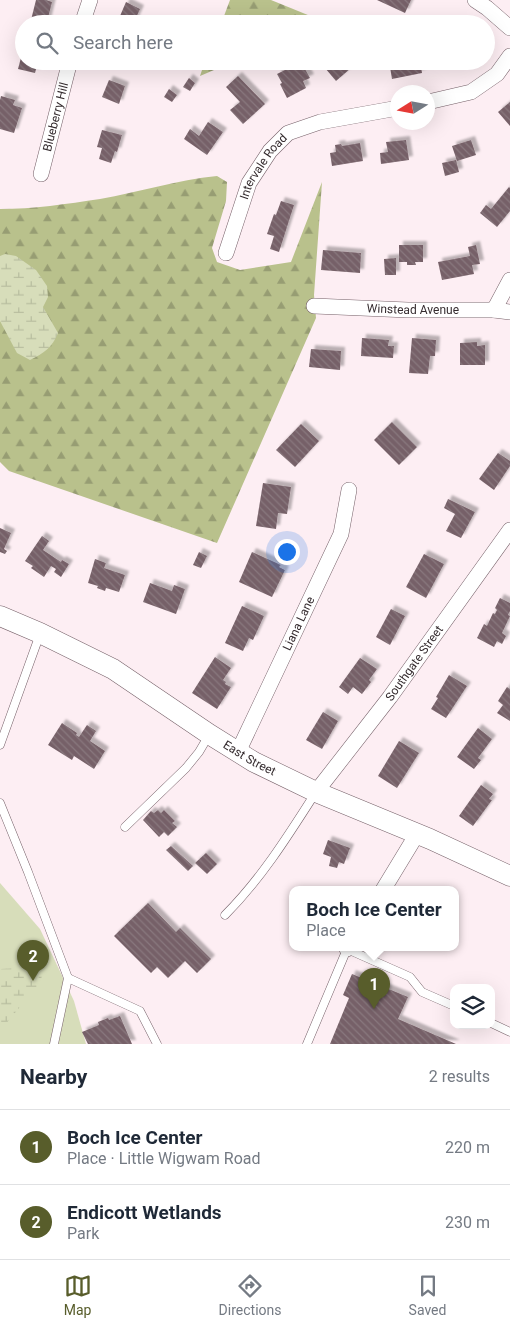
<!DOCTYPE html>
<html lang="en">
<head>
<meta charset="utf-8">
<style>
	body { margin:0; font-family:Roboto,sans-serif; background:#f6f6f7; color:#1f2937 }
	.controls { position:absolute; right:15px; bottom:15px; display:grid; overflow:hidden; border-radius:10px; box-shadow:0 5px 20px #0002 }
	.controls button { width:45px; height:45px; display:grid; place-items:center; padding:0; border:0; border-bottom:1px solid #e0e1e3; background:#fff; color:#1f2937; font:25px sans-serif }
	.compass { position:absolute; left:390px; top:85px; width:45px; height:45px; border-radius:50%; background:#fff; box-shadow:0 5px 20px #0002; rotate:259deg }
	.you { position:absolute; left:286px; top:551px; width:18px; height:18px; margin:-12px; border:4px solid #fff; border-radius:50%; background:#1a73e8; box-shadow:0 0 0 8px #1a73e833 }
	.badge { display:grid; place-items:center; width:32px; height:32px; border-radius:50%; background:#585d2b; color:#fff; font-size:16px; font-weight:700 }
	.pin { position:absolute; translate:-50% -41px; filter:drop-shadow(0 1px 2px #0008) }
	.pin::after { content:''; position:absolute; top:26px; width:18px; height:15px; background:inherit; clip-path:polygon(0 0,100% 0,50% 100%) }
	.popup { position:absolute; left:289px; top:886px; width:170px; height:65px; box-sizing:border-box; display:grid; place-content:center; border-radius:10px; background:#fff; filter:drop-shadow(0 1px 4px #0005); font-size:16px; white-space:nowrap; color:#747a83 }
	.popup b { font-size:19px; color:#1f2937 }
	.popup::after { content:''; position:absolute; left:50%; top:100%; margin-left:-10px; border:10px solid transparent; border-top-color:#fff }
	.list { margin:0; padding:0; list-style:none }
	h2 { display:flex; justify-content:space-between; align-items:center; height:65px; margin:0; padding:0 20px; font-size:21px }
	h2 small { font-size:16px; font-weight:400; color:#747a83 }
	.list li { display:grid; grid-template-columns:32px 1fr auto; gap:15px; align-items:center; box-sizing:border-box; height:75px; padding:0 20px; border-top:1px solid #e0e1e3 }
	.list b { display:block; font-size:19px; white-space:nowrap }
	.list p { margin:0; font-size:16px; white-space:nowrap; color:#747a83 }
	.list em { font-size:16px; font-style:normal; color:#747a83 }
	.icon { flex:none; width:28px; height:28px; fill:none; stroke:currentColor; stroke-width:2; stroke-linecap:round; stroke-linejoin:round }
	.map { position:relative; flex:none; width:510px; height:1044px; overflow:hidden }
	.search { position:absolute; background:#fff; box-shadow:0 5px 20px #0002; left:15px; right:15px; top:15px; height:55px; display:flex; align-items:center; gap:12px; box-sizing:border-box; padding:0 18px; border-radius:28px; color:#747a83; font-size:19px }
	.sheet { height:215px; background:#fff }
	nav { display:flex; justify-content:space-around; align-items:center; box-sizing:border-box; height:70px; border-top:1px solid #e0e1e3; background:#fff; font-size:14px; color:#747a83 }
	nav a { display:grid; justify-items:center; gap:2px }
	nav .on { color:#585d2b }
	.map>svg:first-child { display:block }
	.green { fill:#d7ddba }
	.forest { fill:url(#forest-firs) }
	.wetland { fill:url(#wetland-marsh) }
	.building { fill:url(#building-back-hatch); filter:url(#shadow) }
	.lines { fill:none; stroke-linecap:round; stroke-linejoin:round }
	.service-casing { stroke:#766169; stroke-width:9 }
	.minor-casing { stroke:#766169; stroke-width:16 }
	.secondary-casing { stroke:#766169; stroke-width:21 }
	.service { stroke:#fff; stroke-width:8 }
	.minor { stroke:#fff; stroke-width:15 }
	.secondary { stroke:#fff; stroke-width:20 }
	.labels { text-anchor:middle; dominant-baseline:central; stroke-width:5; stroke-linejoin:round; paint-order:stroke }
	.street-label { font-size:12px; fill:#342b2e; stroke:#fff }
</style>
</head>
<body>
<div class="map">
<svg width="510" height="1044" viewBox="0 0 510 1044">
	<defs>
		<pattern id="forest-firs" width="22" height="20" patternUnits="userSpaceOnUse" patternTransform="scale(1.25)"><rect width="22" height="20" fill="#b9c18c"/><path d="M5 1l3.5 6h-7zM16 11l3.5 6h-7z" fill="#979d73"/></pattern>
		<pattern id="wetland-marsh" width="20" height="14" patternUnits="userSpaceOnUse" patternTransform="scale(1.25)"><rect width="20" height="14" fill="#d7ddba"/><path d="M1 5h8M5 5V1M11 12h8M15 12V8" fill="none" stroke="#b9bea0"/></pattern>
		<pattern id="building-back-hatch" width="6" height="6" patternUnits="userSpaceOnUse" patternTransform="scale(1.25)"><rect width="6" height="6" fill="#766168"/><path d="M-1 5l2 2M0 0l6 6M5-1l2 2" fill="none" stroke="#89787e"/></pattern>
		<filter id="shadow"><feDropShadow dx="4" dy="-4" stdDeviation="1" flood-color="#0004"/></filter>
	</defs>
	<rect width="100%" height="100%" fill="#fdeef3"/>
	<polygon class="green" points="0,883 40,929 74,1001 86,1044 0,1044"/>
	<g class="forest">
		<polygon points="230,0 271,0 330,24 221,24"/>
		<polygon points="205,61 244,61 221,67 200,76"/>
		<path d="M217 176 227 182 226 201 212 248 217 262 240 270 291 262 322 182 314 295 316 318 217 543 9 471 0 462V209C33 209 67 204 100 199 139 192 177 180 217 176Z"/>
	</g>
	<g class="wetland">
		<path d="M5 254 16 256 36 270 47 286 48 297 43 307 58 333C52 348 44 353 30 360L17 353 0 321V256Z"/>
		<polygon points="18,968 36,972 42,976 38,988 19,1008 0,1031 0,969"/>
	</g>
	<g class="building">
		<polygon points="36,0 46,0 52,2 47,22 38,20 37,24 30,24"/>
		<polygon points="377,0 411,0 405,13"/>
		<polygon points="126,2 140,9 135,20 145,24 119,24 122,17 120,16"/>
		<polygon points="23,36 24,61 38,61 35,73 18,69 23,50 19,50"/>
		<polygon points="333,61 346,61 351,68 336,81 325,68"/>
		<polygon points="389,61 420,61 422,73 392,79"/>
		<polygon points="301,62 310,78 303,81 306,88 287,98 280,84 282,83 277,74"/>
		<polygon points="238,76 265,104 243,124 230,110 240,102 226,87"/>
		<polygon points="189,78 195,83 190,91 183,87"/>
		<polygon points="109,80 125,86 119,104 102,97"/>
		<polygon points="169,89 177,95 172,102 164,97"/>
		<polygon points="1,96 15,100 13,105 22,108 14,133 0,129 0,100"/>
		<polygon points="510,102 510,126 498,112"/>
		<polygon points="208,122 223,132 207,155 184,139 190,129 199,136"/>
		<polygon points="102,130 122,135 117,152 115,151 111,163 99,159 102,148 97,147"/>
		<polygon points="406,140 409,160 381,164 380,153 388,152 386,142"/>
		<polygon points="471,140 476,155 457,161 452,146"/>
		<polygon points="360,143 363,161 332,166 330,153 336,152 335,145 341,144 342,146"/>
		<polygon points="456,160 459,172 445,176 442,163"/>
		<polygon points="509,187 510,188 510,211 497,227 480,213 486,205 491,209"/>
		<polygon points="281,201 294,205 279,252 270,249 274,236 267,234 274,214 276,215"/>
		<polygon points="399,245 423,245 423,262 415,262 416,265 407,265 407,262 399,262"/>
		<polygon points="476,245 480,264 472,265 474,274 442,280 438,262 470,256 468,247"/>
		<polygon points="323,250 361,253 360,273 321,270"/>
		<polygon points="396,258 396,275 385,275 384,259"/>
		<polygon points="362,338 389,340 388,346 394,346 393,358 361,356"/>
		<polygon points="412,338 436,340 435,356 430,356 428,374 409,373"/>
		<polygon points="477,342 477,346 485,345 485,365 460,365 460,343"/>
		<polygon points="311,349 341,351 340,370 309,367"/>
		<polygon points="392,422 417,447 399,465 374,440"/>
		<polygon points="301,424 319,441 295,467 276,450"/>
		<polygon points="498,453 510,461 510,466 494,490 479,479"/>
		<polygon points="263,483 291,487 287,514 278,513 276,529 256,526"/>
		<polygon points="448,499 475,512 461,538 446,531 455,514 444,508"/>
		<polygon points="0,528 11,533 4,549 7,551 5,554 0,552"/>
		<polygon points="42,536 49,541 43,550 61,562 62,560 69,564 61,577 54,572 56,569 51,566 44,577 31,568 33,566 25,561"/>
		<polygon points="199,552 207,556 201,568 193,565"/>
		<polygon points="252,552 281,565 279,567 285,570 272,597 239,582"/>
		<polygon points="424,554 444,564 426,598 406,587"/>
		<polygon points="95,559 106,563 104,568 125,575 119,592 106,588 105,591 97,588 98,586 88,583"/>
		<polygon points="150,583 172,591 174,585 185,589 176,614 143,602"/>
		<polygon points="500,598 510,603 510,611 508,615 510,616 502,633 506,636 502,644 497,641 494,647 477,638 484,624 487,626 493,613 495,614 497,610 495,608"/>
		<polygon points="242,606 264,616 253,640 249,638 243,651 225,643"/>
		<polygon points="391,609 405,616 390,645 376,637"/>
		<polygon points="215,657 231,668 223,680 226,682 225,684 231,687 217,709 192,693"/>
		<polygon points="360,658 377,669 369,680 371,682 362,694 353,687 348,694 339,687"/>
		<polygon points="449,675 467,686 446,718 431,709 438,698 436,697"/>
		<polygon points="507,687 510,689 510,721 497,713 503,705 498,701"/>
		<polygon points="323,712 338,721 322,749 306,740"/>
		<polygon points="62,723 77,733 76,735 79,737 87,725 96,731 90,741 105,751 94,769 74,756 72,760 48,745"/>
		<polygon points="478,728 492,739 478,758 481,760 474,769 457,757"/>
		<polygon points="399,741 419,753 397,788 378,776"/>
		<polygon points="481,785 493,794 489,799 492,800 473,826 459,816"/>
		<polygon points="158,810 161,813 164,810 175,821 172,823 177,827 168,836 164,832 159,837 143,820 151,811 154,813"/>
		<polygon points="328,840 350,848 344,864 339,862 337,868 329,866 331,857 323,854"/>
		<polygon points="171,846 193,866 188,871 166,850"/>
		<polygon points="206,853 217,864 207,874 195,863"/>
		<polygon points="148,903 176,932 180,928 211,959 197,973 185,961 168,978 157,967 151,973 114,936"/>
		<polygon points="352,974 408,997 398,1019 456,1044 330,1044 349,998 343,995"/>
		<polygon points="120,1016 132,1044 88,1044 82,1032 99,1025 98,1022 108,1018 109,1020"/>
	</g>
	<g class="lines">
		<g class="service-casing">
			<g id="service">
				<polyline points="0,745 40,634"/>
				<polyline points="0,803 28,872 68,978 54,1044"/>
				<polyline points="125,827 186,768 199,752 209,735"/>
				<path d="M225 915C261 879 288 836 316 792"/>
				<polyline points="68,978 140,1011 157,1044"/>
				<polyline points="491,1023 510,1032"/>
				<polyline points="307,1044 347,949 410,977 422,992 454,1006"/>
			</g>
		</g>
		<g class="minor-casing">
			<g id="minor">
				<polyline points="475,0 487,8 510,28"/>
				<polyline points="82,24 90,0"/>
				<polyline points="428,102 471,92 497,74 510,56"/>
				<path id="s1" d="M41 174 70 61"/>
				<path id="s2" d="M226 253 249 183 270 151 288 133 320 122 398 108"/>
				<path id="s3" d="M314 306 408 310H494L510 312"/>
				<polyline points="494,310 510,280"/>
				<path id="s4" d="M238 752 341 534 349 490"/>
				<path id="s5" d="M316 792 390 697 510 530"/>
				<polyline points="383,890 417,834"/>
				<polyline points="347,949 348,948"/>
			</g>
		</g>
		<g class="secondary-casing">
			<g id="secondary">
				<path id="s6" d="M0 616 40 633 113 669 209 734 254 762 316 792 430 839 510 876"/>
			</g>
		</g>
		<use href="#service" class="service"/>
		<use href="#minor" class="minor"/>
		<use href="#secondary" class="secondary"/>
	</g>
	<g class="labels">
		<g class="street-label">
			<text stroke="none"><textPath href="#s1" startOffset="59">Blueberry Hill</textPath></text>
			<text stroke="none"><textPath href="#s2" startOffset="95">Intervale Road</textPath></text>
			<text stroke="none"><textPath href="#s3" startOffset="99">Winstead Avenue</textPath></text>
			<text stroke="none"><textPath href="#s4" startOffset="142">Liana Lane</textPath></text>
			<text stroke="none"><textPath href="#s5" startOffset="162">Southgate Street</textPath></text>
			<text stroke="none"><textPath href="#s6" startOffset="288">East Street</textPath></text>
		</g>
	</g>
</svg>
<div class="controls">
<button><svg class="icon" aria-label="layers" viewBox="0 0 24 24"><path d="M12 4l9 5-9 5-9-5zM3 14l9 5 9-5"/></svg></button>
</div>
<svg class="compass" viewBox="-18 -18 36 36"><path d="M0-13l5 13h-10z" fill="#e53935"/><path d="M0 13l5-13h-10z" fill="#747a83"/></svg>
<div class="you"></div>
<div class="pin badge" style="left:374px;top:1009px">1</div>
<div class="popup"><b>Boch Ice Center</b>Place</div>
<div class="pin badge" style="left:33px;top:981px">2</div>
<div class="search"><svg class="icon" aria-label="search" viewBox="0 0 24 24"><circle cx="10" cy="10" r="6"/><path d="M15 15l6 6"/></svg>Search here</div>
</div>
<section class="sheet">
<h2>Nearby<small>2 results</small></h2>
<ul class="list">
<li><span class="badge">1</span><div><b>Boch Ice Center</b><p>Place · Little Wigwam Road</p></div><em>220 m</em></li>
<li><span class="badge">2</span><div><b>Endicott Wetlands</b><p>Park</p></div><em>230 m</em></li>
</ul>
</section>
<nav>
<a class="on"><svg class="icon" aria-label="map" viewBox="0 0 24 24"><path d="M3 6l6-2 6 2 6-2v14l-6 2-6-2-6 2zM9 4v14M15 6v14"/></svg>Map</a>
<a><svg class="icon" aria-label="directions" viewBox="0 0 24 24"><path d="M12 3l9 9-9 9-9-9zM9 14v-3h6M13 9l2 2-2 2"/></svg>Directions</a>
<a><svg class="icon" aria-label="saved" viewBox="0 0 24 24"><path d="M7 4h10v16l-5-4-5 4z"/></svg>Saved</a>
</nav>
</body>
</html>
